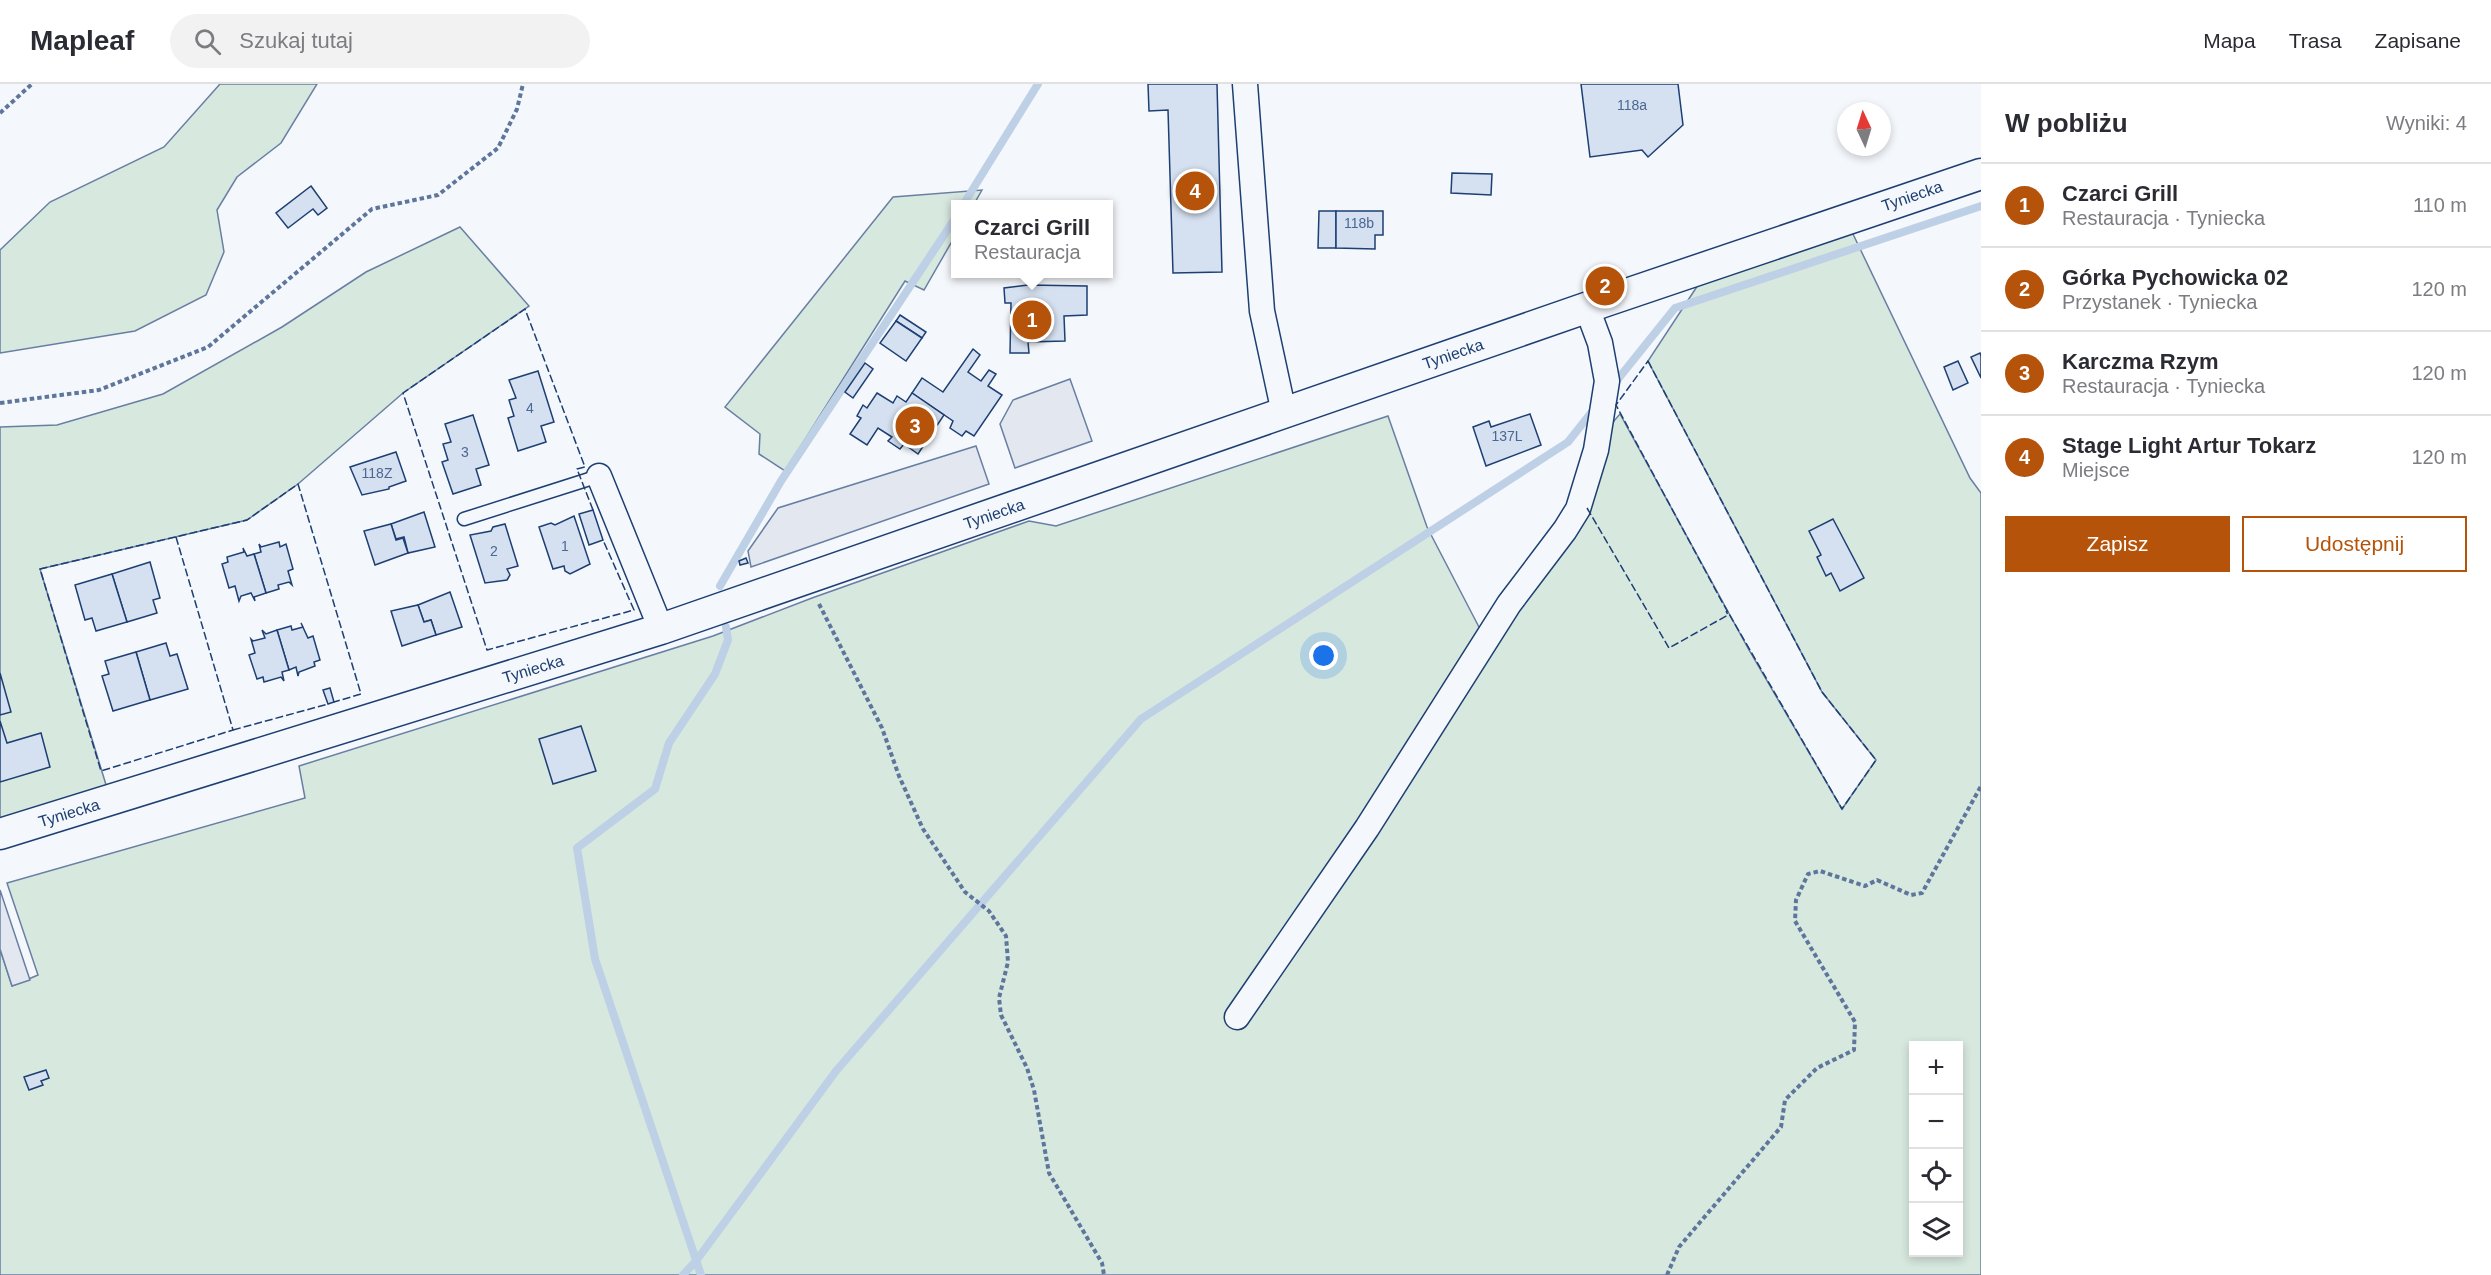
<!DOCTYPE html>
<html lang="pl">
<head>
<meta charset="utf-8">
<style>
	body { margin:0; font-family:Helvetica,sans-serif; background:#f2f2f3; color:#2b2b33 }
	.controls { position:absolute; right:18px; bottom:18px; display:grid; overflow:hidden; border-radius:0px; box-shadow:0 3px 9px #0003 }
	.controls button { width:54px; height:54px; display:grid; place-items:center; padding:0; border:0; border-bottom:2px solid #e1e1e2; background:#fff; color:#2b2b33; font:30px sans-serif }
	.compass { position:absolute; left:1837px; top:18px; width:54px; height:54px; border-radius:50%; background:#fff; box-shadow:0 3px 9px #0003; rotate:356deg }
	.you { position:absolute; left:1324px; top:572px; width:21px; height:21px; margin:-15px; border:4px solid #fff; border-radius:50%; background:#1a73e8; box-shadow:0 0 0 9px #1a73e833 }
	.badge { display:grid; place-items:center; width:39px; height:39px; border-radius:50%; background:#b45309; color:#fff; font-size:20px; font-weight:700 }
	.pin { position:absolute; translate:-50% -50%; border:3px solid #fff; box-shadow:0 2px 6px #0006 }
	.popup { position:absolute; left:951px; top:116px; width:162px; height:78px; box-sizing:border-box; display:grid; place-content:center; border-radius:0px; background:#fff; filter:drop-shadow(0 2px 4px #0005); font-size:20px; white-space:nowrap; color:#7c7c81 }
	.popup b { font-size:22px; color:#2b2b33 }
	.popup::after { content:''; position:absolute; left:50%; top:100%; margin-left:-12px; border:12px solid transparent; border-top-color:#fff }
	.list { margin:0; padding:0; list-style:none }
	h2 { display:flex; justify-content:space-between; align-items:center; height:78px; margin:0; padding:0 24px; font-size:26px }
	h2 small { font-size:20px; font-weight:400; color:#7c7c81 }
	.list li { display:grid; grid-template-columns:39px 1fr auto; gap:18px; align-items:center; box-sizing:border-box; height:84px; padding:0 24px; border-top:2px solid #e1e1e2 }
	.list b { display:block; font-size:22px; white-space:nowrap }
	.list p { margin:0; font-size:20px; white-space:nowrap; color:#7c7c81 }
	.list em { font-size:20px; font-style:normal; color:#7c7c81 }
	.actions { display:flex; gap:12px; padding:18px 24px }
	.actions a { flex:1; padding:14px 0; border:2px solid #b45309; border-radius:0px; text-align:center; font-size:21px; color:#b45309 }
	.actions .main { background:#b45309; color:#fff }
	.icon { flex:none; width:33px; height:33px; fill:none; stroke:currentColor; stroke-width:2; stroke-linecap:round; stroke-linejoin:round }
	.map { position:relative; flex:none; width:1981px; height:1191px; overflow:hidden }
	header { display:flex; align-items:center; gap:36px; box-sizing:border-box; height:84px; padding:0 30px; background:#fff; border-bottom:2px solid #e1e1e2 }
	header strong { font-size:28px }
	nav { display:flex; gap:33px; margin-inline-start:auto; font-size:21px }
	.search { width:420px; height:54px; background:#f2f2f3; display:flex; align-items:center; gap:15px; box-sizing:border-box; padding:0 21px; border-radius:33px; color:#7c7c81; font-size:22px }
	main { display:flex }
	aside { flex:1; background:#fff }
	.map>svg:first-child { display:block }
	.green { fill:#d7e8df; stroke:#687fa3; stroke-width:1.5; fill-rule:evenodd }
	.parking { fill:#e3e8f0; stroke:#687fa3; stroke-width:1.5 }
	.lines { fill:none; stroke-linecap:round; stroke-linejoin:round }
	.stream { stroke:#bed0e5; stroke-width:8 }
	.building { fill:#d5e0f0; stroke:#1d3f73; stroke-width:1.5 }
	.service-casing { stroke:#1d3f73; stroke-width:15 }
	.minor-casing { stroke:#1d3f73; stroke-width:27 }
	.tertiary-casing { stroke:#1d3f73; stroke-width:33 }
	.path { stroke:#5e769c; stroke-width:4; stroke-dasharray:4.5 3; stroke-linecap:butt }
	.service { stroke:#f4f7fb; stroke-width:12 }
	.minor { stroke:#f4f7fb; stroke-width:24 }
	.tertiary { stroke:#f4f7fb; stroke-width:30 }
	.fence { stroke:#1d3f73; stroke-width:1.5; stroke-dasharray:8 3; stroke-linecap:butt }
	.labels { text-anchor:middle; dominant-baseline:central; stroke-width:4.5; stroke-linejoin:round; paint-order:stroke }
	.number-label { font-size:14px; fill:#4b6792 }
	.street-label { font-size:16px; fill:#1d3f73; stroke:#f4f7fb }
</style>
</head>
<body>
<header>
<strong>Mapleaf</strong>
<div class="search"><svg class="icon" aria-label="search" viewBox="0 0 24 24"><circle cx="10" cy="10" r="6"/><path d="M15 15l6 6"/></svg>Szukaj tutaj</div>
<nav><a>Mapa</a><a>Trasa</a><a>Zapisane</a></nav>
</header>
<main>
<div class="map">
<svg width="1981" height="1191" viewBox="0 0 1981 1191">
	<rect width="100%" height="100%" fill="#f4f7fb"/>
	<g class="green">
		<polygon points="220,0 317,0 281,59 237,93 217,126 224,168 206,211 135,247 0,269 0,166 50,118 164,63"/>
		<polygon points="982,106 974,120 956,121 955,152 924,206 905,197 785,387 759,370 760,350 725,323 893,113"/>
		<polygon points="460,143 529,222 403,309 298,400 247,436 40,485 107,704 0,739 0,343 57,341 163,310 282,243 366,188"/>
		<path d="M1852 148 1970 394 1981 409V1191H0V865L12 902 38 891 7 799 305 714 299 682 713 552 812 514 1029 437 1056 442 1388 332 1427 443 1480 545C1529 510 1567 479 1587 420 1596 391 1598 352 1620 330L1749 566 1842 725 1876 676 1822 608 1648 277 1698 201ZM1914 962H1958V1168H1914Z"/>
	</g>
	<g class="parking">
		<polygon points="1070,295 1092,357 1015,384 1000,340 1013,316"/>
		<polygon points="976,362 989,400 751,483 748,467 778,424"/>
		<polygon points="0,806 30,896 12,902 0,865"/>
	</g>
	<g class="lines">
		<g class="stream">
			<polyline points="963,121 1038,0"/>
			<polyline points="1614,300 1675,224 1981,122"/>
			<polyline points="720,502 781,397 956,133"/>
			<polyline points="683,1191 696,1177 836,987 1141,635 1568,358 1595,324"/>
			<polyline points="701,1191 595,875 577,764 655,705 669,659 715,590 728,556 726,543"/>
		</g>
	</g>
	<g class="building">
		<polygon points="1148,0 1217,0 1222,188 1173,189 1168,26 1149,27"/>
		<polygon points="1581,0 1678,0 1683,41 1648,73 1642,66 1590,73"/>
		<polygon points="1452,89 1492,90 1491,111 1451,109"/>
		<polygon points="311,102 327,124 318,131 313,125 288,144 276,129"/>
		<polygon points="1319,127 1336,127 1336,164 1318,164"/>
		<polygon points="1336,127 1383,127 1383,151 1375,151 1375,165 1336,164"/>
		<polygon points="1028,201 1087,202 1087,231 1064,232 1065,257 1028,258 1029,269 1010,269 1011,219 1005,219 1004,204"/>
		<polygon points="900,231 926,248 922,254 896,237"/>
		<polygon points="896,237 922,254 906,277 880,259"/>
		<polygon points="973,265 980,271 968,288 981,297 989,286 996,290 988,302 1002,311 974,352 966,347 962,352 950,344 953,337 912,309 922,294 943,308"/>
		<polygon points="1980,269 1981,272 1981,294 1971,273"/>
		<polygon points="1958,277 1968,299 1953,306 1944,283"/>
		<polygon points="865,279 873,285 853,314 845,308"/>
		<polygon points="538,287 554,338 541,342 546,358 518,367 508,334 514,332 509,316 516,314 509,296"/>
		<polygon points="877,309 893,319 897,312 906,318 912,309 944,331 918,370 904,360 900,365 888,357 892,353 878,344 867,361 850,350 861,334 857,332 863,321 867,324"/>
		<polygon points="1530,330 1541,361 1486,382 1473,343 1489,337 1491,343"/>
		<polygon points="473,331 489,381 476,385 481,401 453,410 442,378 448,376 443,360 451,358 445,340"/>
		<polygon points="396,368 406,397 389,403 389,405 362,411 350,383"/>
		<polygon points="593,426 603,456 589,461 579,430"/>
		<polygon points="424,428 435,463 408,469 404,453 396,455 391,440"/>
		<polygon points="574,432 590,480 570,490 565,487 564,482 553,485 539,443 551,439 555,441"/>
		<polygon points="1833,435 1864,494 1840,507 1831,489 1826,492 1817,473 1821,471 1809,447"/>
		<polygon points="391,440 396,456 403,454 408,469 375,481 364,447"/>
		<polygon points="505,440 518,482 507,485 510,491 507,496 485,499 470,451 491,447 493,443"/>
		<polygon points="279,458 280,463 286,460 293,485 288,487 292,501 289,498 278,501 279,505 266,509 254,470 261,468 259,460 261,463"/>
		<polygon points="243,464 247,472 254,470 266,509 254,513 255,517 251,509 241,512 239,517 235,502 229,504 222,480 228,478 227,473 244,468"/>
		<polygon points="746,474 748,479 740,481 739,477"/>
		<polygon points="150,478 160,514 153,516 157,529 127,538 112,490"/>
		<polygon points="112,490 127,538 96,547 92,534 85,536 75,501"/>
		<polygon points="450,508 462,543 436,551 431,536 424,538 418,521"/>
		<polygon points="418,521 424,538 431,536 436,551 402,562 391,527"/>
		<polygon points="301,539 308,554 313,552 320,576 314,578 315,582 299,588 298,592 296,583 289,586 277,546 291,542 292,546 303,543"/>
		<polygon points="262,546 266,550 277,546 289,586 282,588 284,597 281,593 264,598 263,593 257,595 249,571 255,569 251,555 253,557 265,554"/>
		<polygon points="166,559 170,572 177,570 188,605 150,616 136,568"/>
		<polygon points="136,568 150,616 113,627 102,592 109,590 105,577"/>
		<polygon points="0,589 11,628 0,631"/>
		<polygon points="330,604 334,618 328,620 323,606"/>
		<polygon points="0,637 7,659 41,649 50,683 0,698"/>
		<polygon points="581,642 596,687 553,700 539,655"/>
		<polygon points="46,986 49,994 41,997 43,1001 29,1006 24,993"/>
	</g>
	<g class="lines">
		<g class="service-casing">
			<polyline id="service" points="464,435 599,392"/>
		</g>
		<g class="minor-casing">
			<g id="minor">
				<polyline points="1245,0 1262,227 1284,329"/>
				<polyline points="599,392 661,545"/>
				<polyline points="1237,933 1367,744 1509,520 1565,446 1578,425 1596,366 1607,297 1600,259 1587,224"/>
			</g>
		</g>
		<g class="tertiary-casing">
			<polyline id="tertiary" points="0,750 661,545 1606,217 1981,90"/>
		</g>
		<g class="path">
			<polyline points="0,29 32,0"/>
			<polyline points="0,319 99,306 208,263 372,125 438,111 498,64 517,25 523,0"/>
			<polyline points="819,520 882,644 899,692 923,745 965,808 989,827 1006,852 1008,878 999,914 1001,931 1027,984 1034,1006 1049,1089 1102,1179 1104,1191"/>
			<polyline points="1667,1191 1679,1163 1781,1043 1785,1016 1817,984 1854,966 1855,938 1795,837 1796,816 1808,790 1820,787 1865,802 1877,796 1911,811 1922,809 1981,702"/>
		</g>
		<use href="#service" class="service"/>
		<use href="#minor" class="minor"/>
		<use href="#tertiary" class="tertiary"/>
		<g class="fence">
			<polygon points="1648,277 1822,608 1876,676 1842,725 1721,516 1616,321"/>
			<polyline points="1587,424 1669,564 1728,531 1726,527"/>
			<polyline points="593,426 577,385 585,383 525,225 403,309 487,566 634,526 603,456"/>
			<polyline points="176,453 233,646 101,687 40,485 247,436 298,400 361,610 334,618"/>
			<polyline points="233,646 328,620"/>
		</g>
	</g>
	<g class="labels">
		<g class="number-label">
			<text x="1632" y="21">118a</text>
			<text x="1359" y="139">118b</text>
			<text x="530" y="324">4</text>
			<text x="1507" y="352">137L</text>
			<text x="465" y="368">3</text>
			<text x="377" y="389">118Z</text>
			<text x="565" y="462">1</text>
			<text x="494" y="467">2</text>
		</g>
		<g class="street-label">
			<text transform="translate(1912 112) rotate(-19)">Tyniecka</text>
			<text transform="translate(1453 270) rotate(-19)">Tyniecka</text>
			<text transform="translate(994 430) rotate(-19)">Tyniecka</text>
			<text transform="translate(533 585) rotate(-17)">Tyniecka</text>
			<text transform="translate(69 729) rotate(-17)">Tyniecka</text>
		</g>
	</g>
</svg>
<div class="controls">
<button>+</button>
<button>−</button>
<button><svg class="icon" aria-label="locate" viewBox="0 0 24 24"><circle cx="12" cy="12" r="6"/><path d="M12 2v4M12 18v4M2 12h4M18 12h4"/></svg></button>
<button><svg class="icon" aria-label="layers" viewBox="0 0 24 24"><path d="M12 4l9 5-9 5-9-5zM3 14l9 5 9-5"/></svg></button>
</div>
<svg class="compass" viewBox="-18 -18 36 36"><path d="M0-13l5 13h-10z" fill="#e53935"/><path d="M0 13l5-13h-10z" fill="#7c7c81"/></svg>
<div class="you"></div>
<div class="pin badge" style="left:1032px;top:236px">1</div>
<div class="popup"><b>Czarci Grill</b>Restauracja</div>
<div class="pin badge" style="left:1605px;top:202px">2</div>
<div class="pin badge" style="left:915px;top:342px">3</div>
<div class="pin badge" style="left:1195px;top:107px">4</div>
</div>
<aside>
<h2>W pobliżu<small>Wyniki: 4</small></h2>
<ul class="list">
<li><span class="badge">1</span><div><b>Czarci Grill</b><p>Restauracja · Tyniecka</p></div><em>110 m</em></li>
<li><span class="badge">2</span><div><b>Górka Pychowicka 02</b><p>Przystanek · Tyniecka</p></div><em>120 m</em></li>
<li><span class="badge">3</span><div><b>Karczma Rzym</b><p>Restauracja · Tyniecka</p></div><em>120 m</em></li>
<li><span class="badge">4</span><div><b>Stage Light Artur Tokarz</b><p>Miejsce</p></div><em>120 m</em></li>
</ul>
<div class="actions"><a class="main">Zapisz</a><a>Udostępnij</a></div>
</aside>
</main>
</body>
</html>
